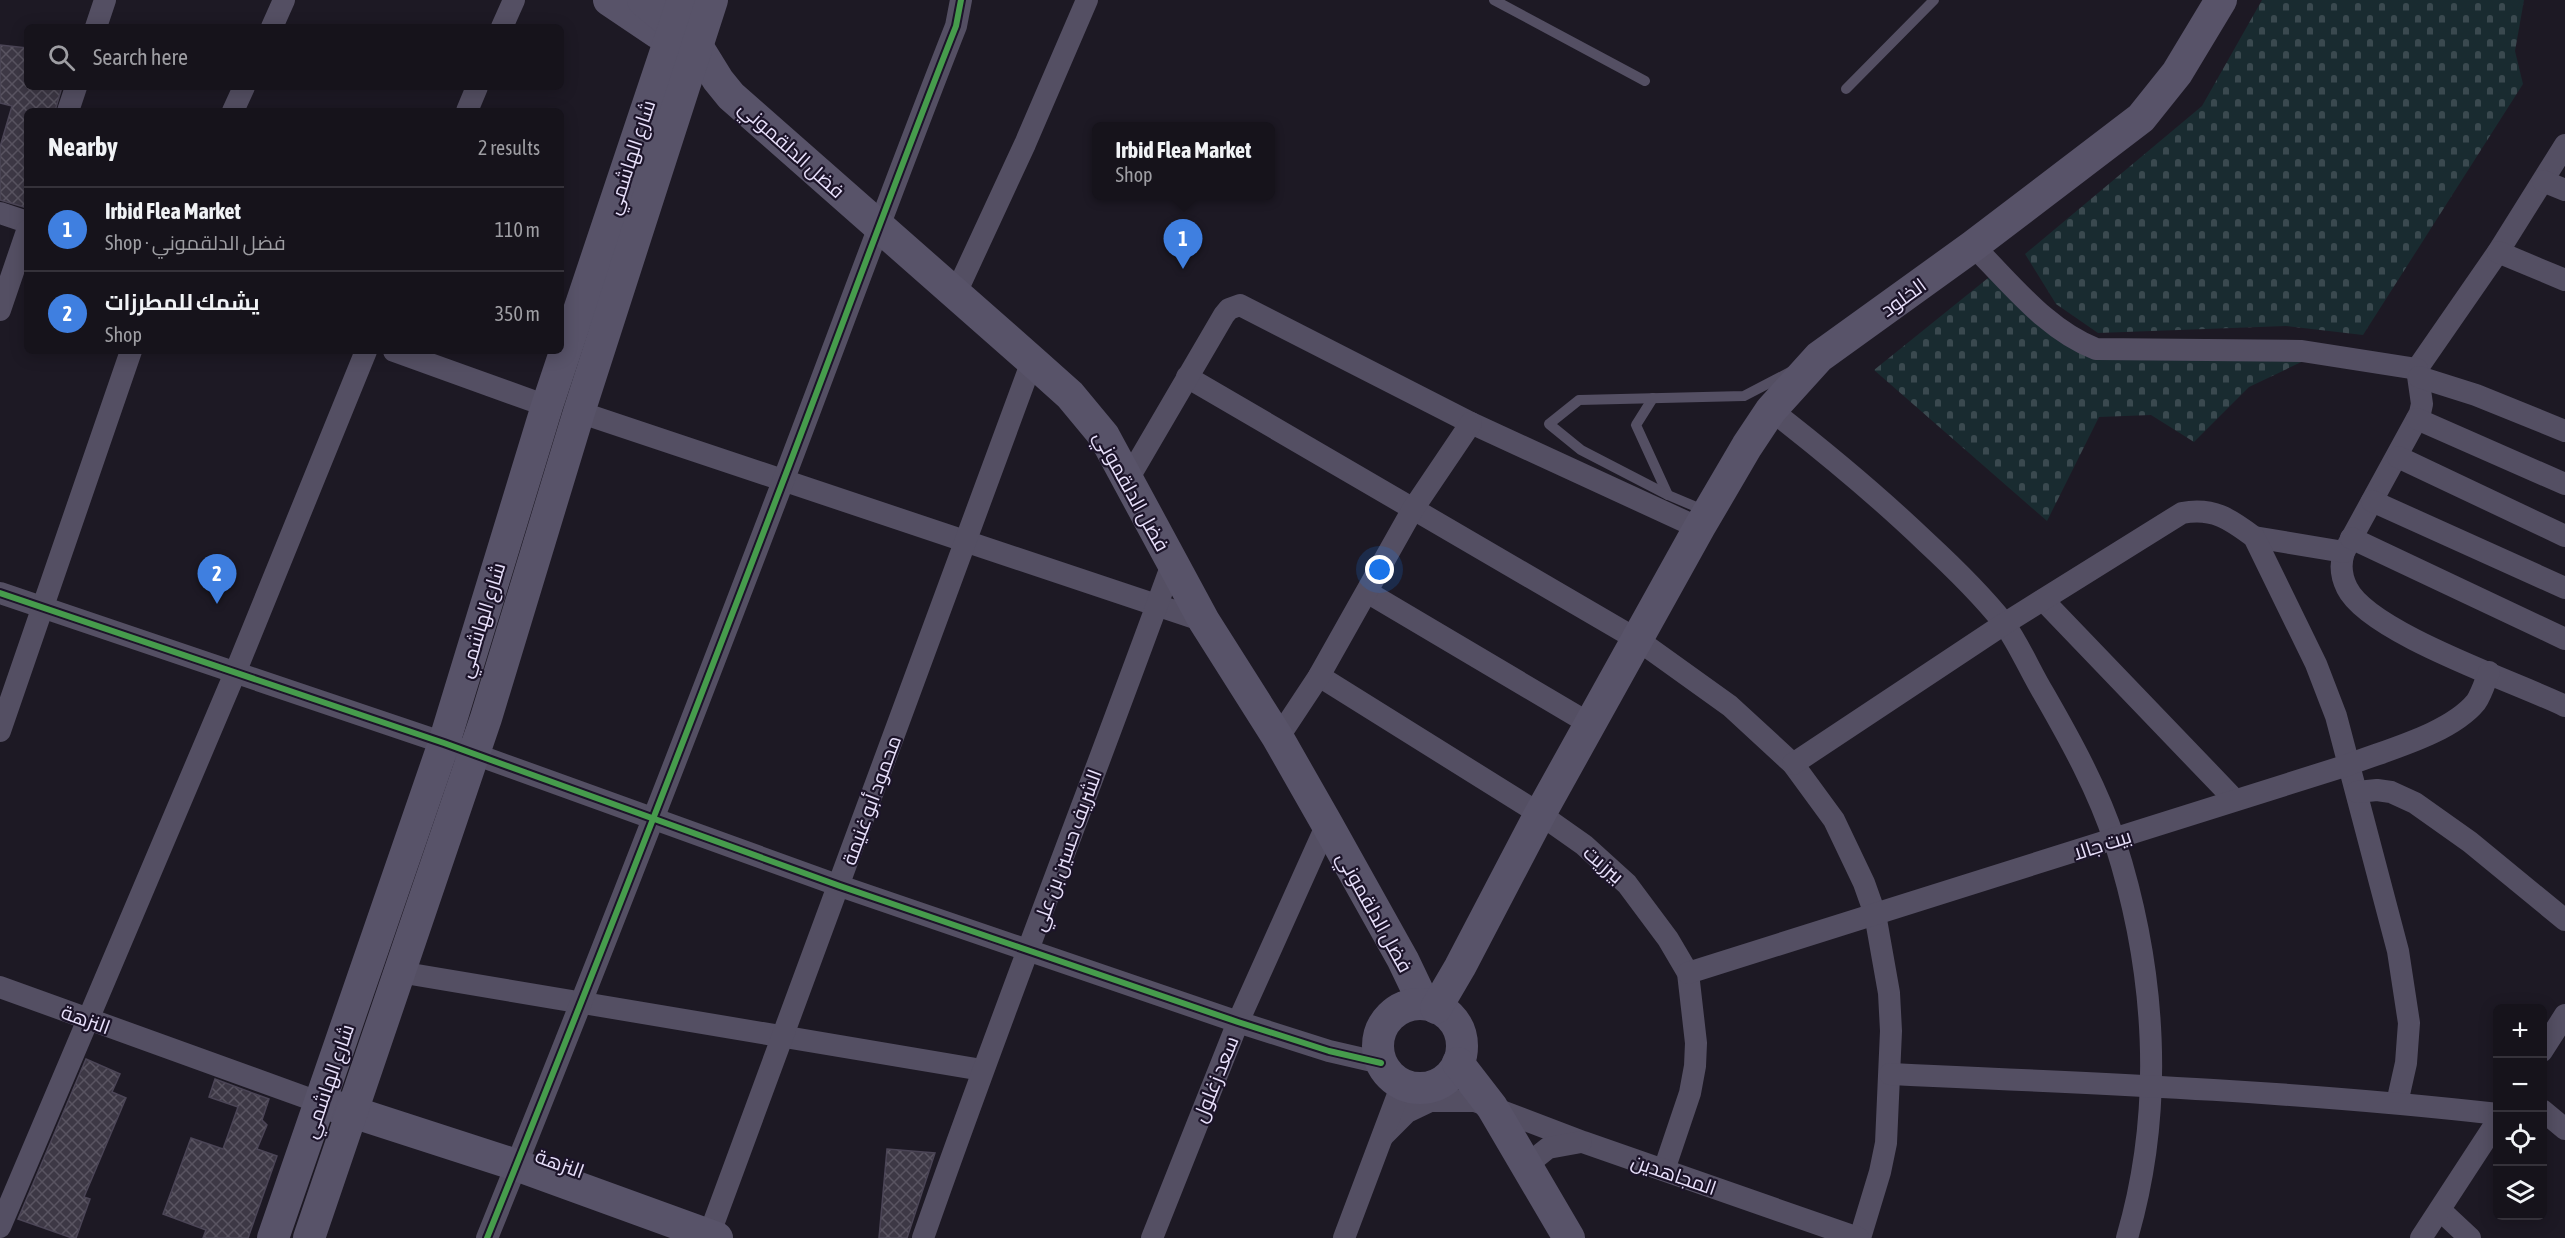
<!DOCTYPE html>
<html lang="en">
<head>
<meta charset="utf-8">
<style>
	body { margin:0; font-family:"Asap Condensed",Cairo,sans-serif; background:#232028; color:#f1f3f6 }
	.controls { position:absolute; right:18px; bottom:18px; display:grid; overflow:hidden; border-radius:9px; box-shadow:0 3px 15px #0003 }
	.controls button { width:54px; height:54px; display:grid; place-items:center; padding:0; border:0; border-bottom:2px solid #35323a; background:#16131b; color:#f1f3f6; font:30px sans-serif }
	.you { position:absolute; left:1380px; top:570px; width:21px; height:21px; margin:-15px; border:4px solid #fff; border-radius:50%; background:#1a73e8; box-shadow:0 0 0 9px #1a73e833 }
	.badge { display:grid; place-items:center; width:39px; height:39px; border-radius:50%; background:#7c3aed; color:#fff; font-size:20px; font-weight:700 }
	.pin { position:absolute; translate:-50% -50px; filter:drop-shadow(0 2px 3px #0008) }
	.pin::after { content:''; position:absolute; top:32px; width:21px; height:18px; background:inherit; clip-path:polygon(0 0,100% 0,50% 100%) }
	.popup { position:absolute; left:1092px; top:122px; width:183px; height:78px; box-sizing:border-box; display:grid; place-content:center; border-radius:9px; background:#16131b; filter:drop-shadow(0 2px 4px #0005); font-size:20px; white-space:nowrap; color:#9e9ea3 }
	.popup b { font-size:22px; color:#f1f3f6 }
	.popup::after { content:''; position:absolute; left:50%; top:100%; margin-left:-12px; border:12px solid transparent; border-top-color:#16131b }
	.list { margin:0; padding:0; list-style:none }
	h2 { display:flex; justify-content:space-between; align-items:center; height:78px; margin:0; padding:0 24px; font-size:26px }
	h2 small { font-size:20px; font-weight:400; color:#9e9ea3 }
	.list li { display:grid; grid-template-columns:39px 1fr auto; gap:18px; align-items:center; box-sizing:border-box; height:84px; padding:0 24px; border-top:2px solid #35323a }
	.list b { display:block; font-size:22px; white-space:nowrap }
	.list p { margin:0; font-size:20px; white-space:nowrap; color:#9e9ea3 }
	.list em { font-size:20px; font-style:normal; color:#9e9ea3 }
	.icon { flex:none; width:33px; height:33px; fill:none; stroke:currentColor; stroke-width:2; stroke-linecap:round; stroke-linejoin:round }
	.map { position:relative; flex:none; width:2565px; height:1238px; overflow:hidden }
	.search { position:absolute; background:#16131b; box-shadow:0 3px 15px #0003; left:24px; top:24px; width:540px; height:66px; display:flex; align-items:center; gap:15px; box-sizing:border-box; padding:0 21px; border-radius:9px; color:#9e9ea3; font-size:22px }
	.panel { position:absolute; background:#16131b; box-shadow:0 3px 15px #0003; left:24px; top:108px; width:540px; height:246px; border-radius:9px }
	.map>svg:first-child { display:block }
	.cemetery { fill:url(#cemetery-stones) }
	.building { fill:url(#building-cross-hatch); stroke:#4b4556; stroke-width:1.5 }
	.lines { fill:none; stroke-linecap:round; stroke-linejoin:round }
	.lane { stroke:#544f63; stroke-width:10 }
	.street { stroke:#544f63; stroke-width:22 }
	.secondary { stroke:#585369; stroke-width:32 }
	.cycleway-casing { stroke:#1c1429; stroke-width:10 }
	.cycleway { stroke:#469c4c; stroke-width:6 }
	.labels { text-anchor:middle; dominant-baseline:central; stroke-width:4.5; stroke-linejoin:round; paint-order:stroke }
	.street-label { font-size:20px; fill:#e8e0fb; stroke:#1c1429 }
</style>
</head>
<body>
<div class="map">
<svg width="2565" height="1238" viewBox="0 0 2565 1238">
	<defs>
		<pattern id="cemetery-stones" width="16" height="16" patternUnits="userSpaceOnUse" patternTransform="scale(1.5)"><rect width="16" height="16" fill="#192b30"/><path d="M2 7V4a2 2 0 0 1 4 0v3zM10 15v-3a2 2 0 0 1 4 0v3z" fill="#3a494f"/></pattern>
		<pattern id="building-cross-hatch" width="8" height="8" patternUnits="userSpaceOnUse" patternTransform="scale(1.5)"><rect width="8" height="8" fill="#3d3845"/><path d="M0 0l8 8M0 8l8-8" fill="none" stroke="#595461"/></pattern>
	</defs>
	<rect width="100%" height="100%" fill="#1d1924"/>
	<g class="cemetery">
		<polygon points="2262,0 2524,0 2515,51 2523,84 2363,335 2286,326 2098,333 2056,304 2025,254 2202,106"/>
		<polygon points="1993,274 2096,349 2314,356 2249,387 2194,442 2151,415 2099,417 2047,521 1874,370"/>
	</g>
	<g class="building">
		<polygon points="0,45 27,48 27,87 62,87 55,111 27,111 27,199 24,207 0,200 0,147 12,106 0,103"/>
		<polygon points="86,1059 120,1074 112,1092 126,1098 84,1197 90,1199 76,1238 72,1238 18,1219"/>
		<polygon points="215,1079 269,1099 262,1120 267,1125 257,1149 277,1156 248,1238 203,1238 206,1230 163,1214 191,1138 223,1149 238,1107 209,1097"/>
		<polygon points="887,1149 935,1153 907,1238 879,1238"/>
	</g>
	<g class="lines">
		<g class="lane">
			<polyline points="1494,0 1645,81"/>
			<polyline points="1846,89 1934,0"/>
			<polyline points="1653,398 1636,425 1668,495"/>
			<polyline points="1706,511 1668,495 1581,450 1549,424 1579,400 1744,396 1792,371"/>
		</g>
		<g class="street">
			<polyline points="96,27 105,0"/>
			<polyline points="272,27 284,0"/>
			<polyline points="502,27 514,0"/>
			<polyline points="68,111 76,87"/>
			<polyline points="233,111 244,87"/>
			<polyline points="467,111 477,87"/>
			<path d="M2565 145 2498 252 2417 369 2422 404 2420 413 2344 552C2340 564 2341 576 2347 588 2369 633 2516 682 2565 706"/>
			<polyline points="2543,181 2565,190"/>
			<polyline points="0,213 27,222"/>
			<path d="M1973 246C2010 282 2046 330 2096 349L2302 351 2417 369"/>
			<polyline points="2498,252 2565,280"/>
			<polyline points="955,295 1025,144 1087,0"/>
			<polyline points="0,310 27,231"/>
			<polyline points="394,351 547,406"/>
			<polyline points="1187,377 1638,640 1730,706 1793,764 1834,820 1864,883 1875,914 1889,993 1891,1031 1886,1143 1880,1172 1860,1238"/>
			<polyline points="2419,377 2476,395 2565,431"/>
			<path d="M1771 410C1825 452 1877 495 1926 542 1953 567 1980 593 2003 622 2019 644 2030 671 2044 694 2071 741 2098 790 2115 842 2156 970 2165 1108 2127 1238"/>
			<polyline points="579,412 1204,621"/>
			<polyline points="2417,419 2565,484"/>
			<polyline points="2398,457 2565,536"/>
			<polyline points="1127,481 1224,315 1229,309 1240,305 1471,423 1699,528"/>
			<polyline points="2372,501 2565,588"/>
			<polyline points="2254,537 2344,552"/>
			<polyline points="2351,538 2565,639"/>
			<polyline points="1367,592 1590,724"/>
			<polyline points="0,593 444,743 840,886 1238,1022 1329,1051 1381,1063"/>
			<polyline points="2043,600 2235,800"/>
			<polyline points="1319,676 1540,814 1584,845 1627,884 1668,939 1688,973 1696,1043 1695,1066 1690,1093 1664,1170"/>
			<polyline points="0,731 131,351"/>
			<polyline points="1278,738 1319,676 1413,509 1471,423"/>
			<path d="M1793 764 2004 624 2182 513C2213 507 2230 519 2254 537L2316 664 2336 716 2398 951 2409 1023 2406 1063 2397 1103"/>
			<polyline points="2357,792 2377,790 2391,792 2415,803 2470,842 2565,920"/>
			<polyline points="399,972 982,1070"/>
			<path d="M1688 973 2348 765C2386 750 2450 734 2476 702 2482 693 2485 682 2489 672"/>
			<polyline points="0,987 321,1103"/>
			<polyline points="2542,1051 2565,1015"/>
			<path d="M1890 1074C2093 1083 2296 1091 2498 1114"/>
			<polyline points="2542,1110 2565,1129"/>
			<polyline points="1383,1136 1407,1112 1430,1101 1475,1101 1583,1142 1858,1238"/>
			<polyline points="1527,1165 1548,1148 1581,1142"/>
			<polyline points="2440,1210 2470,1238"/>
			<polyline points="0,1227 235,673 366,351"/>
			<path d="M487 1238C588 988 686 736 782 484 840 332 896 178 956 26L961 0"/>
			<polyline points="708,1238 1032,361"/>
			<path d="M923 1238C1002 1012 1090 789 1172 564"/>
			<polyline points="1152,1238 1238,1022 1327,824"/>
			<polyline points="1344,1238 1402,1084"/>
			<polyline points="2421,1238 2498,1120"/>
		</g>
		<g class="secondary">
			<polyline points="609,0 658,33"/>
			<polyline points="643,0 697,46 718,80 731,96 1032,361 1070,395 1104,436 1204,621 1278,738 1327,824 1403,960 1424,1004"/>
			<circle cx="1420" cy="1046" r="42"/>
			<polyline points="1436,1008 1460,967 1540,814 1699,528 1747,446 1771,410 1819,357 1973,246 2141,118 2177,73 2221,0"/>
			<polyline points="1458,1063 1492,1107 1569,1238"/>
			<polyline points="334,1106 516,1165 717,1238"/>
			<polyline points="273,1238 444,743 547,406 683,0"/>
			<polyline points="309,1238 486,718 579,412 712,0"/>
		</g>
		<g class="cycleway-casing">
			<g id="cycleway">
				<polyline points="0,593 444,743 840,886 1238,1022 1329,1051 1381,1063"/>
				<path d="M487 1238C588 988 686 736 782 484 840 332 896 178 956 26L961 0"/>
			</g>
		</g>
		<use href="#cycleway" class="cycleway"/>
	</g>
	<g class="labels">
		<g class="street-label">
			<text transform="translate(792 149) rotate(42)">فضل الدلقموني</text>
			<text transform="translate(630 157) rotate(-72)">شارع الهاشمي</text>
			<text transform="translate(1903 297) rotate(-36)">الخلود</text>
			<text transform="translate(1132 491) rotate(61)">فضل الدلقموني</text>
			<text transform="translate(481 620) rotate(-73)">شارع الهاشمي</text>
			<text transform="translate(871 800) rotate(-70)">محمود أبو غنيمة</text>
			<text transform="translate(2102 844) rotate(-18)">بيت جالا</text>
			<text transform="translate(1066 850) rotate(-70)">الشريف حسين بن علي</text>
			<text transform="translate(1604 864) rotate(41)">بيرزيت</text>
			<text transform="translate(1375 912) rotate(61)">فضل الدلقموني</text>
			<text transform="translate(86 1019) rotate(20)">النزهة</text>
			<text transform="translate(1215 1079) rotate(-68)">سعد زغلول</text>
			<text transform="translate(328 1081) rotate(-71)">شارع الهاشمي</text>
			<text transform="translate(560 1163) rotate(20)">النزهة</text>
			<text transform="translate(1674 1174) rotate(19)">المجاهدين</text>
		</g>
	</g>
</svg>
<div class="controls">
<button>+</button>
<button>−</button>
<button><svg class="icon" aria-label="locate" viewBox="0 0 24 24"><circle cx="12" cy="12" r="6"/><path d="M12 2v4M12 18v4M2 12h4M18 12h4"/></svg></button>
<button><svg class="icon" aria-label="layers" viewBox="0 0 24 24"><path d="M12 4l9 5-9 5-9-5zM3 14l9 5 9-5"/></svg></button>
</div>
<div class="you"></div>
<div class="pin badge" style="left:1183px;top:269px;background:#3f7fe0">1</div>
<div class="popup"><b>Irbid Flea Market</b>Shop</div>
<div class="pin badge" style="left:217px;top:604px;background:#3f7fe0">2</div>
<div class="search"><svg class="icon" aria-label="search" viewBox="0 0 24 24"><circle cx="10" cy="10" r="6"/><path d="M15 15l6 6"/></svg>Search here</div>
<section class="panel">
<h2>Nearby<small>2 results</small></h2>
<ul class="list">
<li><span class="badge" style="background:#3f7fe0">1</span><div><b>Irbid Flea Market</b><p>Shop · فضل الدلقموني</p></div><em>110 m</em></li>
<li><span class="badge" style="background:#3f7fe0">2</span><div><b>يشمك للمطرزات</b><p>Shop</p></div><em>350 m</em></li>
</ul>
</section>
</div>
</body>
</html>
